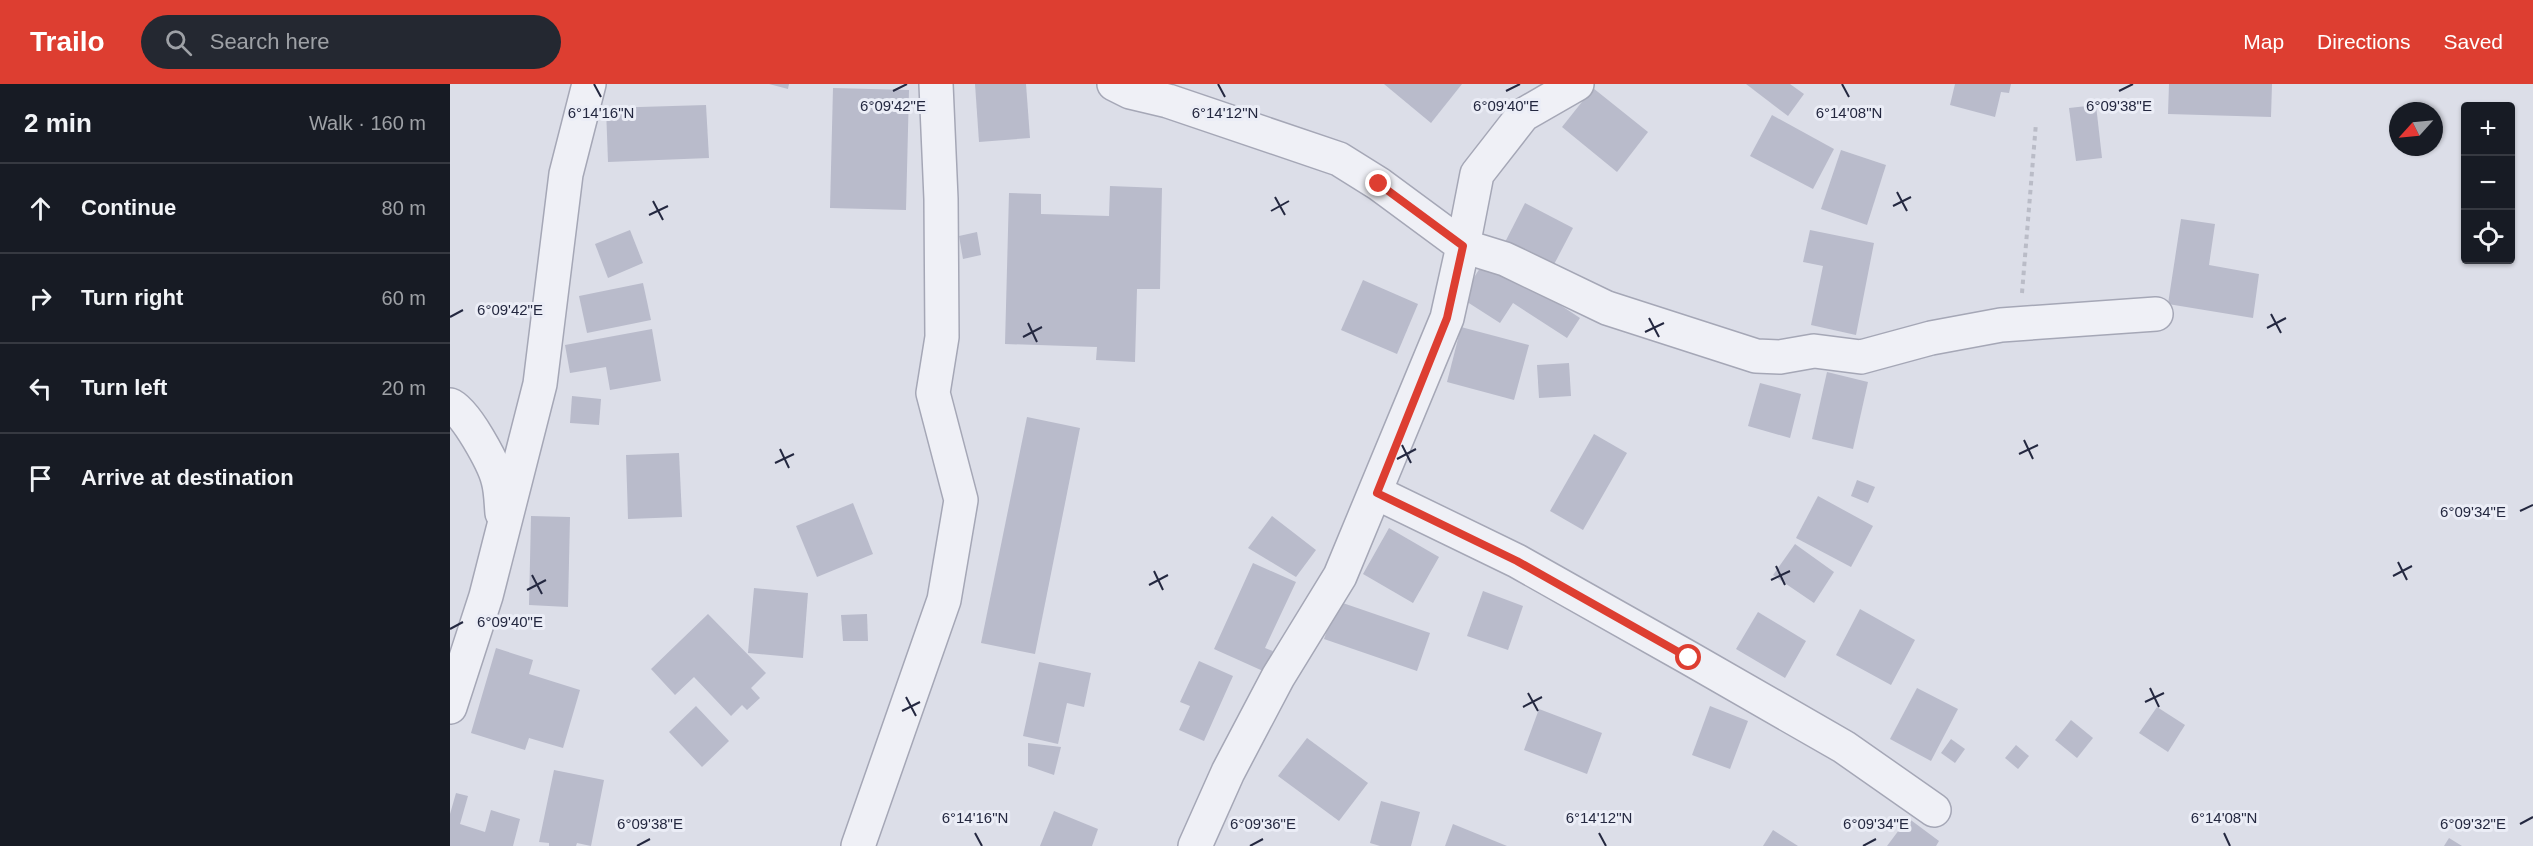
<!DOCTYPE html>
<html lang="en">
<head>
<meta charset="utf-8">
<style>
	body { margin:0; font-family:Arial,sans-serif; background:#242831; color:#f1f3f6 }
	.controls { position:absolute; right:18px; top:18px; display:grid; overflow:hidden; border-radius:6px; box-shadow:0 2px 4px #0004 }
	.controls button { width:54px; height:54px; display:grid; place-items:center; padding:0; border:0; border-bottom:2px solid #363941; background:#171b24; color:#f1f3f6; font:30px sans-serif }
	.compass { position:absolute; left:1939px; top:18px; width:54px; height:54px; border-radius:50%; background:#171b24; box-shadow:0 2px 4px #0004; rotate:243deg }
	.stop { position:absolute; width:18px; height:18px; margin:-14px; border:4px solid #dd3e31; border-radius:50%; background:#fff }
	.stop.end { background:#dd3e31; border-color:#fff; box-shadow:0 2px 6px #0008 }
	.list { margin:0; padding:0; list-style:none }
	h2 { display:flex; justify-content:space-between; align-items:center; height:78px; margin:0; padding:0 24px; font-size:26px }
	h2 small { font-size:20px; font-weight:400; color:#9ea1a6 }
	.list li { display:grid; grid-template-columns:39px 1fr auto; gap:18px; align-items:center; box-sizing:border-box; height:90px; padding:0 24px; border-top:2px solid #363941 }
	.list b { display:block; font-size:22px; white-space:nowrap }
	.list em { font-size:20px; font-style:normal; color:#9ea1a6 }
	.icon { flex:none; width:33px; height:33px; fill:none; stroke:currentColor; stroke-width:2; stroke-linecap:round; stroke-linejoin:round }
	.map { position:relative; flex:none; width:2083px; height:762px; overflow:hidden }
	header { display:flex; align-items:center; gap:36px; box-sizing:border-box; height:84px; padding:0 30px; background:#dd3e31; color:#fff }
	header strong { font-size:28px }
	nav { display:flex; gap:33px; margin-inline-start:auto; font-size:21px }
	.search { width:420px; height:54px; background:#242831; display:flex; align-items:center; gap:15px; box-sizing:border-box; padding:0 21px; border-radius:33px; color:#9ea1a6; font-size:22px }
	main { display:flex }
	aside { flex:1; background:#171b24 }
	.map>svg:first-child { display:block }
	.building { fill:#b9bbcb }
	.lines { fill:none; stroke-linecap:round; stroke-linejoin:round }
	.minor-casing { stroke:#a5a7b6; stroke-width:36 }
	.path { stroke:#babcc7; stroke-width:4; stroke-dasharray:4.5 4.5; stroke-linecap:butt }
	.minor { stroke:#eff0f6; stroke-width:33 }
	.route { stroke:#dd3e31; stroke-width:8 }
	.ticks { fill:none; stroke:#242840; stroke-width:2 }
	.ticks-label { font-size:15px; text-anchor:middle; fill:#242840; stroke:#ebedf6; stroke-width:6; stroke-linejoin:round; paint-order:stroke }
</style>
</head>
<body>
<header>
<strong>Trailo</strong>
<div class="search"><svg class="icon" aria-label="search" viewBox="0 0 24 24"><circle cx="10" cy="10" r="6"/><path d="M15 15l6 6"/></svg>Search here</div>
<nav><a>Map</a><a>Directions</a><a>Saved</a></nav>
</header>
<main>
<aside>
<h2>2 min<small>Walk · 160 m</small></h2>
<ul class="list">
<li><svg class="icon" aria-label="ahead" viewBox="0 0 24 24"><path d="M12 20V5M6 11l6-6 6 6"/></svg><div><b>Continue</b></div><em>80 m</em></li>
<li><svg class="icon" aria-label="right" viewBox="0 0 24 24"><path d="M7 20v-9h11M14 6l5 5-5 5"/></svg><div><b>Turn right</b></div><em>60 m</em></li>
<li><svg class="icon" aria-label="left" viewBox="0 0 24 24"><path d="M17 20v-9H6M10 6l-5 5 5 5"/></svg><div><b>Turn left</b></div><em>20 m</em></li>
<li><svg class="icon" aria-label="arrive" viewBox="0 0 24 24"><path d="M6 21V4h12l-3 4 3 4H6"/></svg><div><b>Arrive at destination</b></div></li>
</ul>
</aside>
<div class="map">
<svg width="2083" height="762" viewBox="0 0 2083 762">
	<rect width="100%" height="100%" fill="#dcdee8"/>
	<g class="building">
		<polygon points="319,0 339,0 338,5"/>
		<polygon points="525,0 576,0 580,54 529,58"/>
		<polygon points="934,0 1012,0 981,39"/>
		<polygon points="1296,0 1340,0 1354,10 1338,32"/>
		<polygon points="1505,0 1561,0 1559,9 1551,8 1545,33 1500,21"/>
		<polygon points="1719,0 1822,0 1821,33 1718,30"/>
		<polygon points="383,4 459,6 456,126 380,124"/>
		<polygon points="1143,4 1198,48 1167,88 1112,43"/>
		<polygon points="256,21 259,74 158,78 156,24"/>
		<polygon points="1646,21 1652,74 1626,77 1619,24"/>
		<polygon points="1322,31 1384,65 1363,105 1300,72"/>
		<polygon points="1391,66 1436,81 1417,141 1371,125"/>
		<polygon points="660,102 712,104 710,205 687,205 685,278 646,276 647,263 555,260 559,109 591,110 591,130 659,132"/>
		<polygon points="1075,119 1123,144 1099,190 1052,164"/>
		<polygon points="1731,135 1765,140 1759,181 1809,190 1803,234 1718,220"/>
		<polygon points="180,146 193,179 158,194 145,160"/>
		<polygon points="1360,146 1424,159 1406,251 1361,241 1373,182 1353,178"/>
		<polygon points="527,148 531,171 513,175 509,152"/>
		<polygon points="1037,173 1130,234 1117,254 1063,219 1050,239 1011,214"/>
		<polygon points="913,196 968,220 947,270 891,246"/>
		<polygon points="193,199 201,236 137,249 129,212"/>
		<polygon points="1011,243 1079,261 1064,316 997,298"/>
		<polygon points="202,245 211,297 160,306 156,283 120,289 115,261"/>
		<polygon points="1119,279 1121,312 1089,314 1087,281"/>
		<polygon points="1377,288 1418,298 1403,365 1362,355"/>
		<polygon points="1310,299 1351,310 1340,354 1298,342"/>
		<polygon points="122,312 151,315 149,341 120,339"/>
		<polygon points="577,333 630,344 585,570 531,559"/>
		<polygon points="1144,350 1177,369 1133,446 1100,427"/>
		<polygon points="229,369 232,433 178,435 176,371"/>
		<polygon points="1407,396 1425,403 1418,419 1401,412"/>
		<polygon points="1368,412 1423,442 1401,483 1346,454"/>
		<polygon points="403,419 423,470 367,493 346,442"/>
		<polygon points="81,432 120,433 118,523 79,521"/>
		<polygon points="822,432 866,466 846,493 798,464"/>
		<polygon points="939,444 989,473 963,519 913,490"/>
		<polygon points="1345,460 1384,488 1364,519 1323,491"/>
		<polygon points="803,479 846,498 815,564 823,567 813,587 764,565"/>
		<polygon points="304,504 358,509 353,574 298,569"/>
		<polygon points="1033,507 1073,522 1058,566 1017,552"/>
		<polygon points="887,517 980,549 967,587 874,555"/>
		<polygon points="1410,525 1465,556 1441,601 1386,571"/>
		<polygon points="1308,528 1356,557 1335,594 1286,565"/>
		<polygon points="258,530 316,589 301,604 310,614 297,626 292,621 281,632 244,593 225,611 201,585"/>
		<polygon points="417,530 418,557 393,557 391,531"/>
		<polygon points="46,564 83,576 79,590 130,606 113,664 79,654 75,666 21,649"/>
		<polygon points="749,577 783,592 754,657 729,646 740,622 730,618"/>
		<polygon points="589,578 641,589 634,623 617,619 608,660 573,652"/>
		<polygon points="1467,604 1508,625 1481,677 1440,655"/>
		<polygon points="246,622 279,657 252,683 219,648"/>
		<polygon points="1260,622 1298,637 1280,685 1242,671"/>
		<polygon points="1707,623 1735,641 1718,668 1689,649"/>
		<polygon points="1089,625 1152,649 1137,690 1074,666"/>
		<polygon points="1621,636 1643,654 1627,674 1605,656"/>
		<polygon points="857,654 918,699 889,737 828,692"/>
		<polygon points="1501,655 1515,665 1505,679 1491,669"/>
		<polygon points="578,659 611,663 604,691 578,682"/>
		<polygon points="1566,661 1579,672 1568,685 1555,674"/>
		<polygon points="104,686 154,696 141,762 127,759 126,762 99,762 99,759 89,758"/>
		<polygon points="6,709 18,712 10,740 35,748 41,726 70,735 63,762 0,762 0,730"/>
		<polygon points="931,717 970,728 961,762 930,762 920,759"/>
		<polygon points="604,727 648,745 642,762 590,762"/>
		<polygon points="1458,734 1489,757 1486,762 1437,762"/>
		<polygon points="1003,740 1057,762 995,762"/>
		<polygon points="1323,746 1348,762 1313,762"/>
		<polygon points="1999,754 2012,762 1994,762"/>
	</g>
	<g class="lines">
		<g class="minor-casing">
			<g id="minor">
				<polyline points="664,0 680,8 718,17 889,75 929,100 1013,162 997,234 890,492 828,593 778,688 745,762"/>
				<polyline points="1127,0 1073,31 1027,90 1013,162 1055,175 1157,224 1306,272 1330,273 1364,267 1411,273 1481,254 1551,241 1706,230"/>
				<path d="M0 321C15 326 44 380 48 396 51 406 51 418 52 429"/>
				<polyline points="927,409 1067,477 1239,574 1394,663 1484,726"/>
				<polyline points="0,623 36,512 90,300 116,90 139,0"/>
				<polyline points="408,762 494,516 511,416 483,309 492,253 491,115 486,0"/>
			</g>
		</g>
		<polyline class="path" points="1572,209 1586,39"/>
		<use href="#minor" class="minor"/>
	</g>
	<g class="lines">
		<polyline class="route" points="929,100 1013,162 997,234 927,409 1067,477 1239,574"/>
	</g>
	<path class="ticks" d="M144 0 151 13M768 0 775 13M1392 0 1399 13M443 7 457 0M1056 7 1070 0M1669 7 1683 0M1447 108 1457 127M825 113 835 131M203 117 213 136M1443 122 1461 113M821 127 839 117M199 131 218 122M1821 230 1831 249M0 233 13 226M1199 234 1209 253M578 239 587 258M1817 244 1836 234M1195 248 1214 239M573 253 592 243M1574 356 1583 375M952 361 961 379M330 365 339 384M1569 370 1588 361M947 375 966 365M325 379 344 370M2070 427 2083 421M1948 478 1957 496M1326 482 1335 501M704 487 713 506M82 491 92 510M1943 492 1962 482M1321 496 1340 487M699 501 718 491M77 506 96 496M0 545 13 538M1700 604 1709 623M1078 609 1088 627M456 613 466 632M1695 618 1714 609M1073 623 1092 613M452 627 470 618M2070 740 2083 733M525 749 532 762M1149 749 1156 762M1774 749 1780 762M187 762 200 755M800 762 813 755M1413 762 1426 755"/>
	<g class="ticks-label">
		<text x="443" y="27">6°09'42"E</text>
		<text x="1056" y="27">6°09'40"E</text>
		<text x="1669" y="27">6°09'38"E</text>
		<text x="151" y="34">6°14'16"N</text>
		<text x="775" y="34">6°14'12"N</text>
		<text x="1399" y="34">6°14'08"N</text>
		<text x="60" y="231">6°09'42"E</text>
		<text x="2023" y="433">6°09'34"E</text>
		<text x="60" y="543">6°09'40"E</text>
		<text x="525" y="739">6°14'16"N</text>
		<text x="1149" y="739">6°14'12"N</text>
		<text x="1774" y="739">6°14'08"N</text>
		<text x="2023" y="745">6°09'32"E</text>
		<text x="200" y="745">6°09'38"E</text>
		<text x="813" y="745">6°09'36"E</text>
		<text x="1426" y="745">6°09'34"E</text>
	</g>
</svg>
<div class="controls">
<button>+</button>
<button>−</button>
<button><svg class="icon" aria-label="locate" viewBox="0 0 24 24"><circle cx="12" cy="12" r="6"/><path d="M12 2v4M12 18v4M2 12h4M18 12h4"/></svg></button>
</div>
<svg class="compass" viewBox="-18 -18 36 36"><path d="M0-13l5 13h-10z" fill="#e53935"/><path d="M0 13l5-13h-10z" fill="#9ea1a6"/></svg>
<div class="stop" style="left:1239px;top:574px"></div>
<div class="stop end" style="left:929px;top:100px"></div>
</div>
</main>
</body>
</html>
